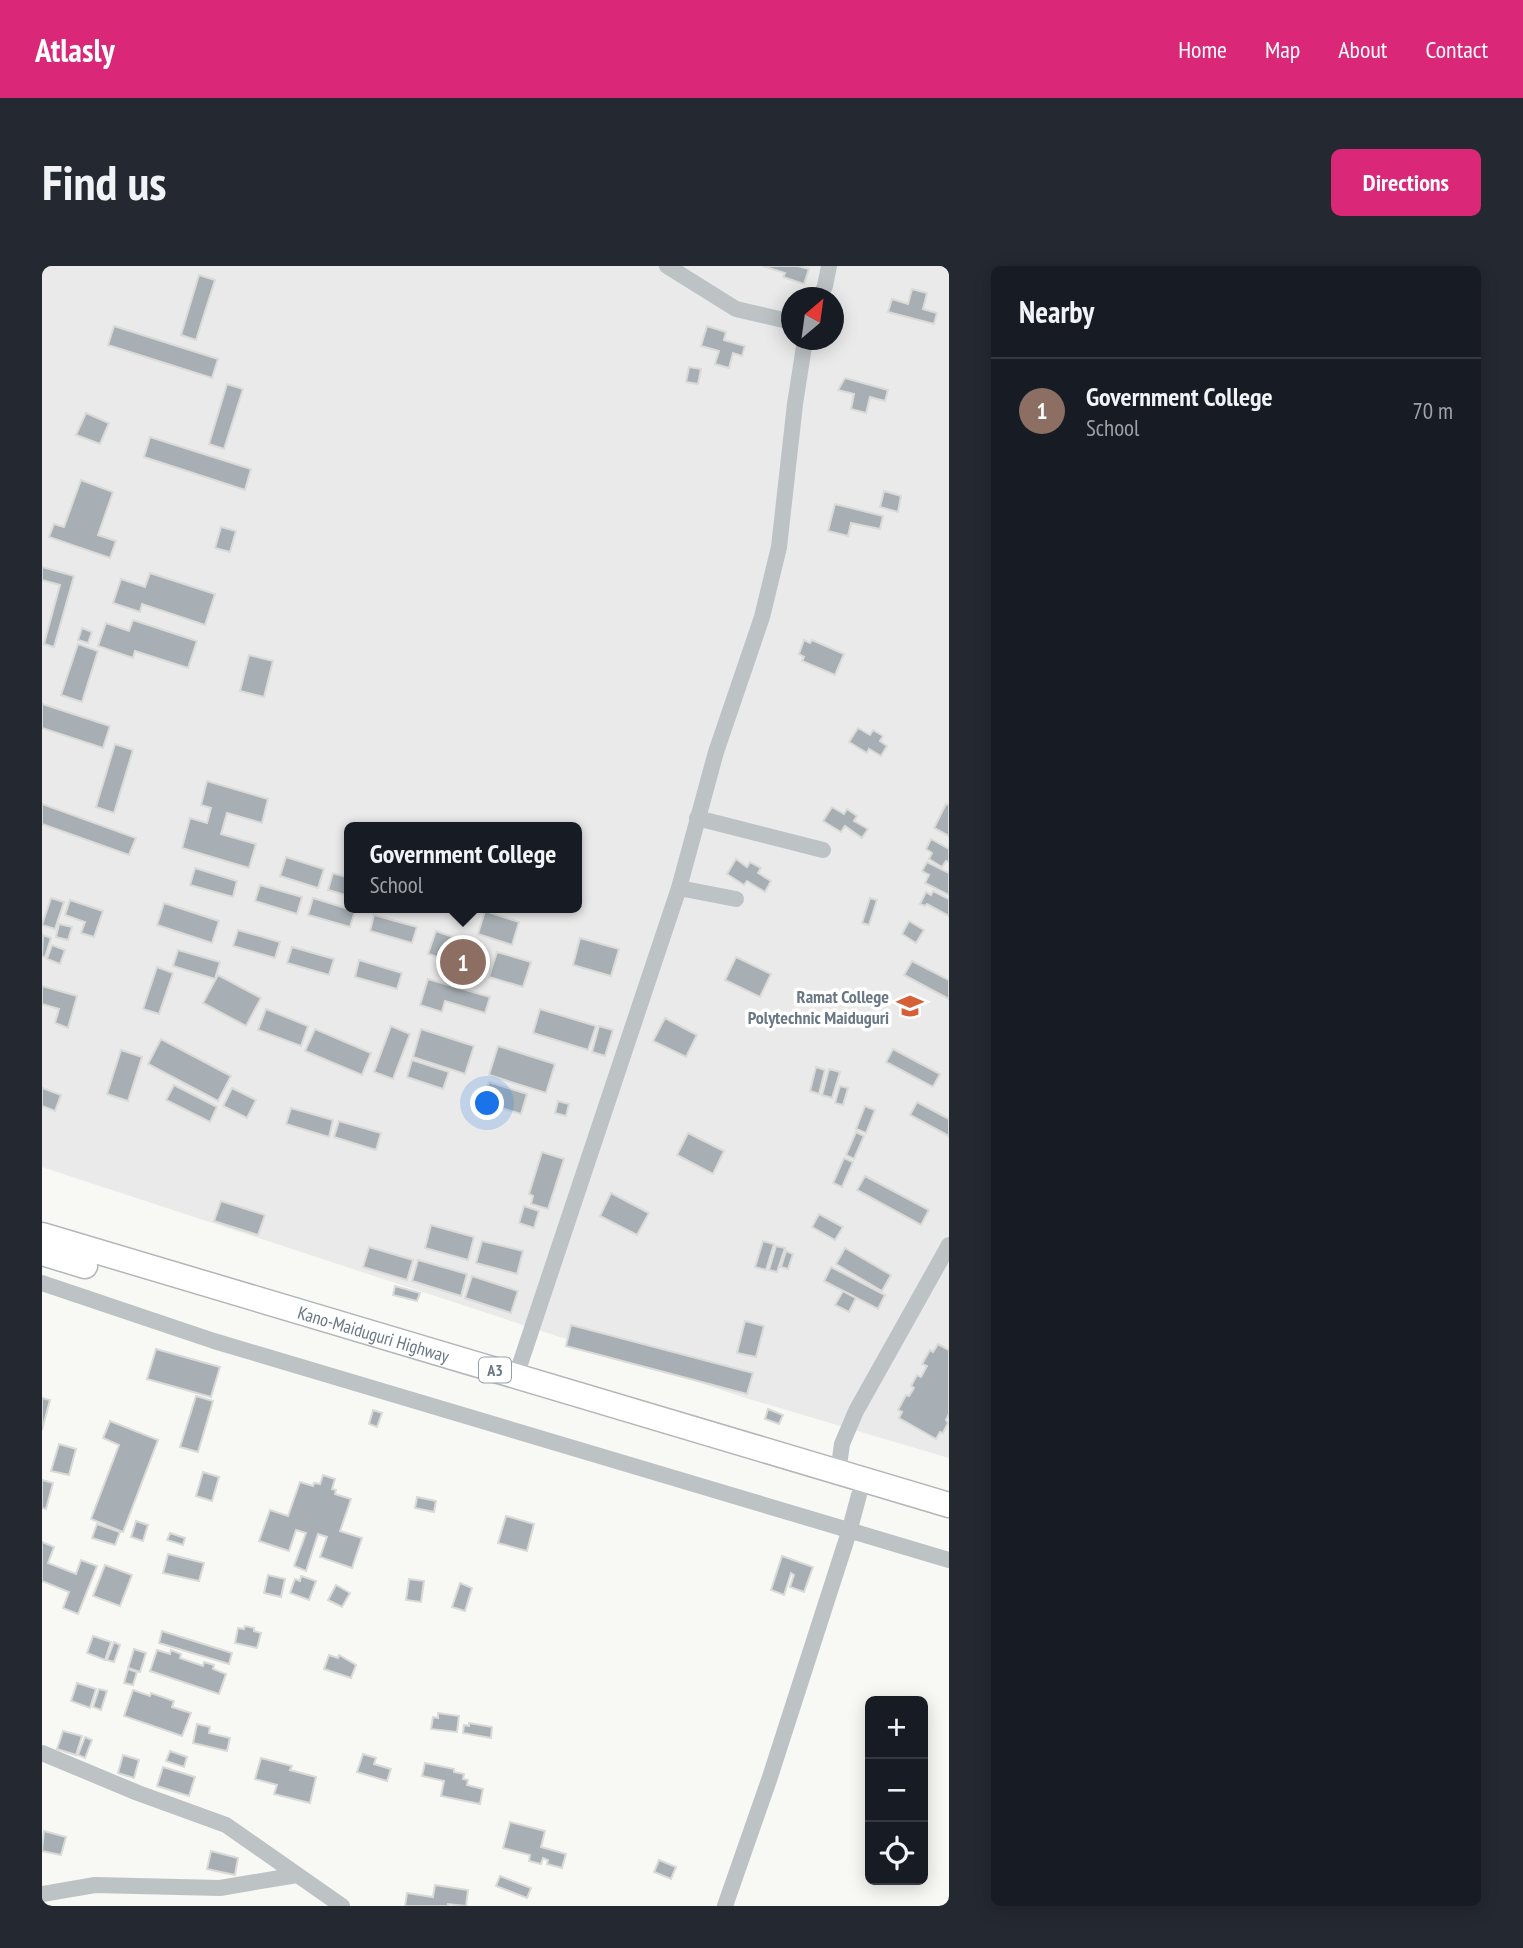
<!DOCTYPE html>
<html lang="en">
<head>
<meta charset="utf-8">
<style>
	body { margin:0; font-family:"PT Sans Narrow",sans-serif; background:#242831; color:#f1f3f6 }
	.controls { position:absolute; right:21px; bottom:21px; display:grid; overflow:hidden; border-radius:10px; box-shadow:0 4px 18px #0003 }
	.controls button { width:63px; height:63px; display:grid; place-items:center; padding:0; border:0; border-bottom:2px solid #363941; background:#171b24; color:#f1f3f6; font:35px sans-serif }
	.compass { position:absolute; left:739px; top:21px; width:63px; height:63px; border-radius:50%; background:#171b24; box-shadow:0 4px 18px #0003; rotate:29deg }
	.you { position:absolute; left:446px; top:838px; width:24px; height:24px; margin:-18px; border:5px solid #fff; border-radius:50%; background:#1a73e8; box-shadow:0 0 0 10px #1a73e833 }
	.badge { display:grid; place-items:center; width:46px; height:46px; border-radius:50%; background:#db2777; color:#fff; font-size:23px; font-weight:700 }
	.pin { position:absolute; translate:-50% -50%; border:4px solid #fff; box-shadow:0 2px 7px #0006 }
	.popup { position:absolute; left:302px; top:556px; width:238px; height:91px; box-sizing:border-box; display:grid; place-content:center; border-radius:10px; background:#171b24; filter:drop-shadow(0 2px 5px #0005); font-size:23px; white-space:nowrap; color:#9ea1a6 }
	.popup b { font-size:26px; color:#f1f3f6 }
	.popup::after { content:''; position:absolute; left:50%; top:100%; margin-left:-14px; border:14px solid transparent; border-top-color:#171b24 }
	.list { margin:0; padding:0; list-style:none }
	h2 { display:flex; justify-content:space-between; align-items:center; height:91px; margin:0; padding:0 28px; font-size:30px }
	h2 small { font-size:23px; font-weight:400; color:#9ea1a6 }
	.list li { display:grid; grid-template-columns:46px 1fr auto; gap:21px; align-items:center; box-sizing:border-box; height:105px; padding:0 28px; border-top:2px solid #363941 }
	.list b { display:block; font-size:26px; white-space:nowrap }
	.list p { margin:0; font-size:23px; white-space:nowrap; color:#9ea1a6 }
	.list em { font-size:23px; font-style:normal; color:#9ea1a6 }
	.icon { flex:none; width:38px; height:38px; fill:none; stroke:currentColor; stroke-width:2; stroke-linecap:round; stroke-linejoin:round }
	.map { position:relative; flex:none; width:907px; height:1640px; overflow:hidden; border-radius:10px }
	header { display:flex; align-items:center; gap:42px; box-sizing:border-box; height:98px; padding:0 35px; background:#db2777; color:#fff }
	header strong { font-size:33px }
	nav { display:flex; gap:38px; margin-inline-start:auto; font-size:24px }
	.intro { display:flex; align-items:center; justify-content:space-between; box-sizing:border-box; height:168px; padding:0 42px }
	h1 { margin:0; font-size:49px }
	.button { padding:18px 32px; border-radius:10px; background:#db2777; color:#fff; font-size:24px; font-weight:700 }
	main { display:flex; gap:42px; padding:0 42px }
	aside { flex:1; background:#171b24; border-radius:10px; box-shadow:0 4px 18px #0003 }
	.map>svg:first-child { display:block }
	.built { fill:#e9eae9; fill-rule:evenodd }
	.building { fill:#a7afb4; stroke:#dadad8; stroke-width:2 }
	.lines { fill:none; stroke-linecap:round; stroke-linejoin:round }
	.highway-casing { stroke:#b3b7ba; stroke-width:27 }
	.minor { stroke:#bdc2c5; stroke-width:16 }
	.highway { stroke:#fff; stroke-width:24 }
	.labels { text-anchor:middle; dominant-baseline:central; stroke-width:7; stroke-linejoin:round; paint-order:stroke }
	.shield { fill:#fff; stroke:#96a0a9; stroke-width:2 }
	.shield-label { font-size:16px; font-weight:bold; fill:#697884 }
	.poi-label { font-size:18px; font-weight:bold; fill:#697884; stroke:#fff; text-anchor:end }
	.street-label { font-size:18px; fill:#697884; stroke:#fff }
</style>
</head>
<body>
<header>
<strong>Atlasly</strong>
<nav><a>Home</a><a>Map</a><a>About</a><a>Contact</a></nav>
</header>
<div class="intro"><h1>Find us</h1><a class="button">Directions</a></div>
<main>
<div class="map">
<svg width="907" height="1640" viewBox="0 0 907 1640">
	<rect width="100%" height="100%" fill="#f8f8f5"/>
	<path class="built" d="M0 0H907V1192L707 1133 0 901ZM750 32H792V74H750ZM307 561H535V642H307Z"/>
	<g class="building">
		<polygon points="721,0 756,0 767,3 762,18 741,11 743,7"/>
		<polygon points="157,9 173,14 154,74 139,69"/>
		<polygon points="870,23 885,27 881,43 895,47 892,58 846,46 850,33 866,38"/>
		<polygon points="72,60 176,93 170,112 66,79"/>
		<polygon points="665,60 684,66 682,74 703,80 700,90 691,87 687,102 673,98 677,85 659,80"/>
		<polygon points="647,101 659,103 656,118 644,116"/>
		<polygon points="803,112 846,124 843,135 828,131 824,147 809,143 812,128 796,124"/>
		<polygon points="185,118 201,123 182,183 167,178"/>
		<polygon points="44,147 67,157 58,178 34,169"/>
		<polygon points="108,171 209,203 203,224 102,191"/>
		<polygon points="39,214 71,226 56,269 74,275 68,292 7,271 12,258 22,261"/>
		<polygon points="842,225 859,230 856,246 838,241"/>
		<polygon points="793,238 841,250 838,263 809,257 806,270 786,265"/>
		<polygon points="179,261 194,265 188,286 173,282"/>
		<polygon points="0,301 32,310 12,381 2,378 18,319 0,314"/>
		<polygon points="108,307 173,328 163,359 100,338 98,346 71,337 79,313 103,321"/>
		<polygon points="91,354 155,375 146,402 93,385 91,392 56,380 64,357 87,365"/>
		<polygon points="40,362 50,366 46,377 36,374"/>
		<polygon points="762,374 768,377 770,374 802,388 793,409 760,395 762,391 757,388"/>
		<polygon points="36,378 56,385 40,436 19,429"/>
		<polygon points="207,389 231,395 222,431 198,425"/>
		<polygon points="0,438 68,460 61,482 0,462"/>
		<polygon points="816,462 828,469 831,464 841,470 838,475 845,480 839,490 827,483 825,487 807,476"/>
		<polygon points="73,478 91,484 72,547 54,541"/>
		<polygon points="165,515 226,533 220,557 185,547 179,568 214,578 207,602 140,582 148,552 165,557 169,542 159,539"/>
		<polygon points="0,538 94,572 87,589 0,558"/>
		<polygon points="904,538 907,539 907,570 892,562"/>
		<polygon points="790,541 802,548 805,543 815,550 812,555 826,563 820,572 803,560 799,566 781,555"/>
		<polygon points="889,573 907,583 907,596 904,595 900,601 887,593 890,587 884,583"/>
		<polygon points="244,591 282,603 276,622 238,610"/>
		<polygon points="694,593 705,601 708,596 719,602 716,607 729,615 723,626 705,615 702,619 685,608"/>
		<polygon points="885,596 907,607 907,629 883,617 887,609 880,605"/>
		<polygon points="153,602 195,615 191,631 148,619"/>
		<polygon points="291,607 307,612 307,630 286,624"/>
		<polygon points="218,619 260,631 255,648 213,635"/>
		<polygon points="891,625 907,633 907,650 885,638 883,640 878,638 884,626 889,629"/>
		<polygon points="9,632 22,636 13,663 0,659"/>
		<polygon points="271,632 313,645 308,661 266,649"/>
		<polygon points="828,632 835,634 827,659 820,657"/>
		<polygon points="28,634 61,645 52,671 39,667 43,656 23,649"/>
		<polygon points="122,637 177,655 170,677 115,659"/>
		<polygon points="443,645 477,656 470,679 436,668"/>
		<polygon points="332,649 375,661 370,677 328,665"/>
		<polygon points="867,655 882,664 874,677 860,668"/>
		<polygon points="17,658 30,661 26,674 14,671"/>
		<polygon points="196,664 238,676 233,692 191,680"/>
		<polygon points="394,665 428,677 421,699 386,688"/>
		<polygon points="1,669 9,672 3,691 0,690"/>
		<polygon points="538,672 577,683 569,710 531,699"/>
		<polygon points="10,679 23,684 18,698 5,693"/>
		<polygon points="250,681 292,693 287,709 245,697"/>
		<polygon points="136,684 178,696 173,713 131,700"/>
		<polygon points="455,686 489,696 481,721 447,711"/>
		<polygon points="694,691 729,708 718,731 683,714"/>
		<polygon points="317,694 360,707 355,723 313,711"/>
		<polygon points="870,695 907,714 907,733 862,709"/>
		<polygon points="115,701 131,707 117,748 101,743"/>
		<polygon points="176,709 219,732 204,760 161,737"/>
		<polygon points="386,713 448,731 443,747 403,735 400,746 378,739"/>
		<polygon points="0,720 35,730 26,762 13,757 17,743 0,738"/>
		<polygon points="224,743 266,760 259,780 216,764"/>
		<polygon points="498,743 554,760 546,784 491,767"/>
		<polygon points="623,752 655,769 644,791 611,775"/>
		<polygon points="349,760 368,768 351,813 332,806"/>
		<polygon points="557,760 571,764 563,790 550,786"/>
		<polygon points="273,763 329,787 320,809 263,785"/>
		<polygon points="379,763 432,780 423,808 371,791"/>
		<polygon points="119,773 189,810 176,835 106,798"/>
		<polygon points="456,780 513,798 504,827 447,809"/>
		<polygon points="851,783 898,808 891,821 844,796"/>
		<polygon points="79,784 100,791 86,835 65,828"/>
		<polygon points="370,794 407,806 401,823 365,811"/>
		<polygon points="774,801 783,804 777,828 768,825"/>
		<polygon points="787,803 798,806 790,832 780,829"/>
		<polygon points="447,816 485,828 479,848 440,836"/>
		<polygon points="132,819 175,841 168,856 124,834"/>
		<polygon points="798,820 806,822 801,839 793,837"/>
		<polygon points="0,822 19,829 13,845 0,840"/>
		<polygon points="190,822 214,834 205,852 181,840"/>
		<polygon points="516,835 527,838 524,850 513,847"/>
		<polygon points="875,836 907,853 907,870 868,849"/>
		<polygon points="823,840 833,844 824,867 814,863"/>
		<polygon points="249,842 291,854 287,871 244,858"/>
		<polygon points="297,855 339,867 334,884 292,871"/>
		<polygon points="814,866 822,870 812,893 804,889"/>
		<polygon points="646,867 682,885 671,908 635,889"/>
		<polygon points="500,886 522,893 506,943 489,938 491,930 487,928"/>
		<polygon points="802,892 811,896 800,921 791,917"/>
		<polygon points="823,910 887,944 879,959 815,924"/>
		<polygon points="569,927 607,947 595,969 558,950"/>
		<polygon points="179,935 223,949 216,969 172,955"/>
		<polygon points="482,940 497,945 492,962 477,957"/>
		<polygon points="777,948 801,961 793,974 770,961"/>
		<polygon points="389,959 432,971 426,994 383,982"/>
		<polygon points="440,975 481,985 475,1008 434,997"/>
		<polygon points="721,975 732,978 724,1004 713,1001"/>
		<polygon points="734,980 743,982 735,1006 727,1004"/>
		<polygon points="327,981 371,994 365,1014 321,1001"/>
		<polygon points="803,982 849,1009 840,1025 794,998"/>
		<polygon points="744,985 751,988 746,1003 739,1001"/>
		<polygon points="376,994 425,1008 419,1030 370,1015"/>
		<polygon points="789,1001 843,1029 836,1043 782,1015"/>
		<polygon points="430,1010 476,1025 469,1047 423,1032"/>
		<polygon points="353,1020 378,1027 375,1035 351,1029"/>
		<polygon points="801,1025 814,1032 807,1046 793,1039"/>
		<polygon points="703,1055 722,1060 714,1091 695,1087"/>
		<polygon points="529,1059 711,1107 705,1128 524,1080"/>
		<polygon points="896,1078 907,1084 907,1148 904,1154 906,1157 901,1167 898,1166 894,1173 857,1152 860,1146 856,1144 864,1129 867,1130 872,1122 869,1120 875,1109 879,1111 885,1100 880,1098 888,1084 891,1086"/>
		<polygon points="114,1083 178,1101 169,1131 105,1113"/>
		<polygon points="154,1130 171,1135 156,1186 138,1181"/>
		<polygon points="0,1132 8,1134 0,1164"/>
		<polygon points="726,1143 741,1149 737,1158 723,1153"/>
		<polygon points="331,1144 340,1147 335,1161 327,1158"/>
		<polygon points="68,1155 116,1174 81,1266 49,1253 77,1179 61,1172"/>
		<polygon points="17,1178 34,1183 27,1209 9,1205"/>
		<polygon points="161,1206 177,1211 170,1235 154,1230"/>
		<polygon points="281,1209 293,1213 290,1223 294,1224 293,1228 309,1233 298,1265 320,1272 310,1302 278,1291 285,1271 276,1268 264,1305 252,1300 264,1267 254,1264 247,1285 217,1275 228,1244 246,1250 258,1216 271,1220 272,1217 278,1218"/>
		<polygon points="0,1214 11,1217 4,1243 0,1242"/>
		<polygon points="375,1231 394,1235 392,1246 373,1242"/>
		<polygon points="464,1250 492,1258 485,1285 456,1277"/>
		<polygon points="94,1255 106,1259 101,1275 89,1271"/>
		<polygon points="55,1258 78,1266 73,1279 50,1272"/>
		<polygon points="128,1267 143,1272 141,1279 125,1274"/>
		<polygon points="0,1276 12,1281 6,1297 34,1308 39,1294 55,1300 36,1348 21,1342 27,1326 0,1315"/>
		<polygon points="126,1288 162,1297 157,1315 121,1307"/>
		<polygon points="740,1290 771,1301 762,1326 748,1321 752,1309 749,1307 742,1329 729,1324"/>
		<polygon points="63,1299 90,1309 78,1340 51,1330"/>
		<polygon points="226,1309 243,1313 239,1331 222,1327"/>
		<polygon points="259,1310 274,1315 267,1334 248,1327 253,1313 258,1315"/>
		<polygon points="367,1313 382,1315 379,1336 364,1334"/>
		<polygon points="418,1317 430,1322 423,1345 410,1341"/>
		<polygon points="294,1319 308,1327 300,1341 286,1334"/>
		<polygon points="203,1360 212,1362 212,1365 219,1367 215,1382 193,1377 196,1362 202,1363"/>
		<polygon points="120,1365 190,1387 187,1398 117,1377"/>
		<polygon points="51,1370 69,1376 63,1394 45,1387"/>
		<polygon points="72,1376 78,1379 72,1396 65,1394"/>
		<polygon points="92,1383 104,1387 98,1406 86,1402"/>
		<polygon points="115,1384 128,1388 129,1384 139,1388 138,1392 161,1400 162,1396 172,1399 171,1403 184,1408 177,1428 108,1405"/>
		<polygon points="287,1389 296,1392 297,1389 314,1399 309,1412 282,1403"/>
		<polygon points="86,1403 95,1406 91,1419 82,1417"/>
		<polygon points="35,1417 54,1423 48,1442 29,1435"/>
		<polygon points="57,1423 65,1425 59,1444 51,1441"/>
		<polygon points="91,1424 108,1430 109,1427 132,1435 130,1441 149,1447 140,1470 82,1450"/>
		<polygon points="396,1447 417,1450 415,1466 389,1463 391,1451 396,1452"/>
		<polygon points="427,1457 450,1461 449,1472 421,1467 422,1459 427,1460"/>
		<polygon points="155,1458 168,1461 167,1467 188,1472 185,1485 151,1477"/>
		<polygon points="21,1465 40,1470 34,1489 15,1483"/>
		<polygon points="43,1471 50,1474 43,1492 36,1489"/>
		<polygon points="128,1485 145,1491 142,1501 124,1495"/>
		<polygon points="321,1488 334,1492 332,1498 349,1503 345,1515 315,1506"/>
		<polygon points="81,1489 97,1494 92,1512 76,1507"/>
		<polygon points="219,1492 250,1500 248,1504 274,1511 268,1537 232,1528 235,1519 213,1513"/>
		<polygon points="383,1497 412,1503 412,1506 422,1508 421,1513 426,1514 425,1519 441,1523 438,1538 399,1530 402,1515 380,1510"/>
		<polygon points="121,1501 153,1511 147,1530 115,1520"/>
		<polygon points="468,1556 503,1565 499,1581 524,1588 520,1602 505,1598 506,1594 501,1592 499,1598 487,1595 488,1589 461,1582"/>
		<polygon points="2,1565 24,1571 19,1589 0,1585"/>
		<polygon points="169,1585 196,1592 193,1609 165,1603"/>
		<polygon points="617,1594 634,1601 629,1613 612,1606"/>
		<polygon points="458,1610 489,1622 485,1632 454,1620"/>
		<polygon points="393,1619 426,1624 424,1640 406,1638 406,1640 363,1640 365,1627 391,1631"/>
	</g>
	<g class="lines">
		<g class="highway-casing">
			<g id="highway">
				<path id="s1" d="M0 969 907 1239"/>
				<polyline points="0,987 43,1000"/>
			</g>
		</g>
		<g class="minor">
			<polyline points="625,0 694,43 750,56"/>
			<polyline points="778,32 783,20 787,0"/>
			<polyline points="655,552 781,584"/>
			<polyline points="637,622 694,633"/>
			<polyline points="0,1017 172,1075 907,1294"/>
			<polyline points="474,1110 637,622 674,486 720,351 737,281 753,138 763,74"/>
			<polyline points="796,1207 800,1178 814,1145 907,979"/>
			<polyline points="0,1487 96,1527 184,1559 300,1640"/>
			<polyline points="0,1628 53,1619 178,1622 255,1609"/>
			<polyline points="683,1640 727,1514 807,1266 817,1229"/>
		</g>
		<use href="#highway" class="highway"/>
	</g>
	<defs>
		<g id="school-bare" transform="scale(2.1)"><path d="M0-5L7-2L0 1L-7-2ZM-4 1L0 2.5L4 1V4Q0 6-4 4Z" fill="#d65f37" stroke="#fff" stroke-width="2.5" paint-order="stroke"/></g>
	</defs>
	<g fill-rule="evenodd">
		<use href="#school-bare" x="868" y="740"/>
	</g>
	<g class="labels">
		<rect class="shield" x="437" y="1091.5" width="32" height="25" rx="5"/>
		<g class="shield-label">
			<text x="453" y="1104">A3</text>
		</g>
		<g class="poi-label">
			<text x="847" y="730">Ramat College<tspan x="847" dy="21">Polytechnic Maiduguri</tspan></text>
		</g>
		<g class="street-label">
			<text stroke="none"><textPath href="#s1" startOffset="346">Kano-Maiduguri Highway</textPath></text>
		</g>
	</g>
</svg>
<div class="controls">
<button>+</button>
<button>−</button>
<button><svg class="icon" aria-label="locate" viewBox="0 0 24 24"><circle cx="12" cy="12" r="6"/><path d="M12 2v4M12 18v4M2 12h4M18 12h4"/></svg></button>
</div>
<svg class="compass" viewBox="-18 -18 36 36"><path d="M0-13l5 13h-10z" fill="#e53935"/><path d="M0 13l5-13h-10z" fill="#9ea1a6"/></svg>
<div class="you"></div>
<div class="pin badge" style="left:421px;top:696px;background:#8d6e63">1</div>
<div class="popup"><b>Government College</b>School</div>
</div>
<aside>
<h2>Nearby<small></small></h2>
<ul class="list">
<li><span class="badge" style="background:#8d6e63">1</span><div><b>Government College</b><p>School</p></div><em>70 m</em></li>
</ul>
</aside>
</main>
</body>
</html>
